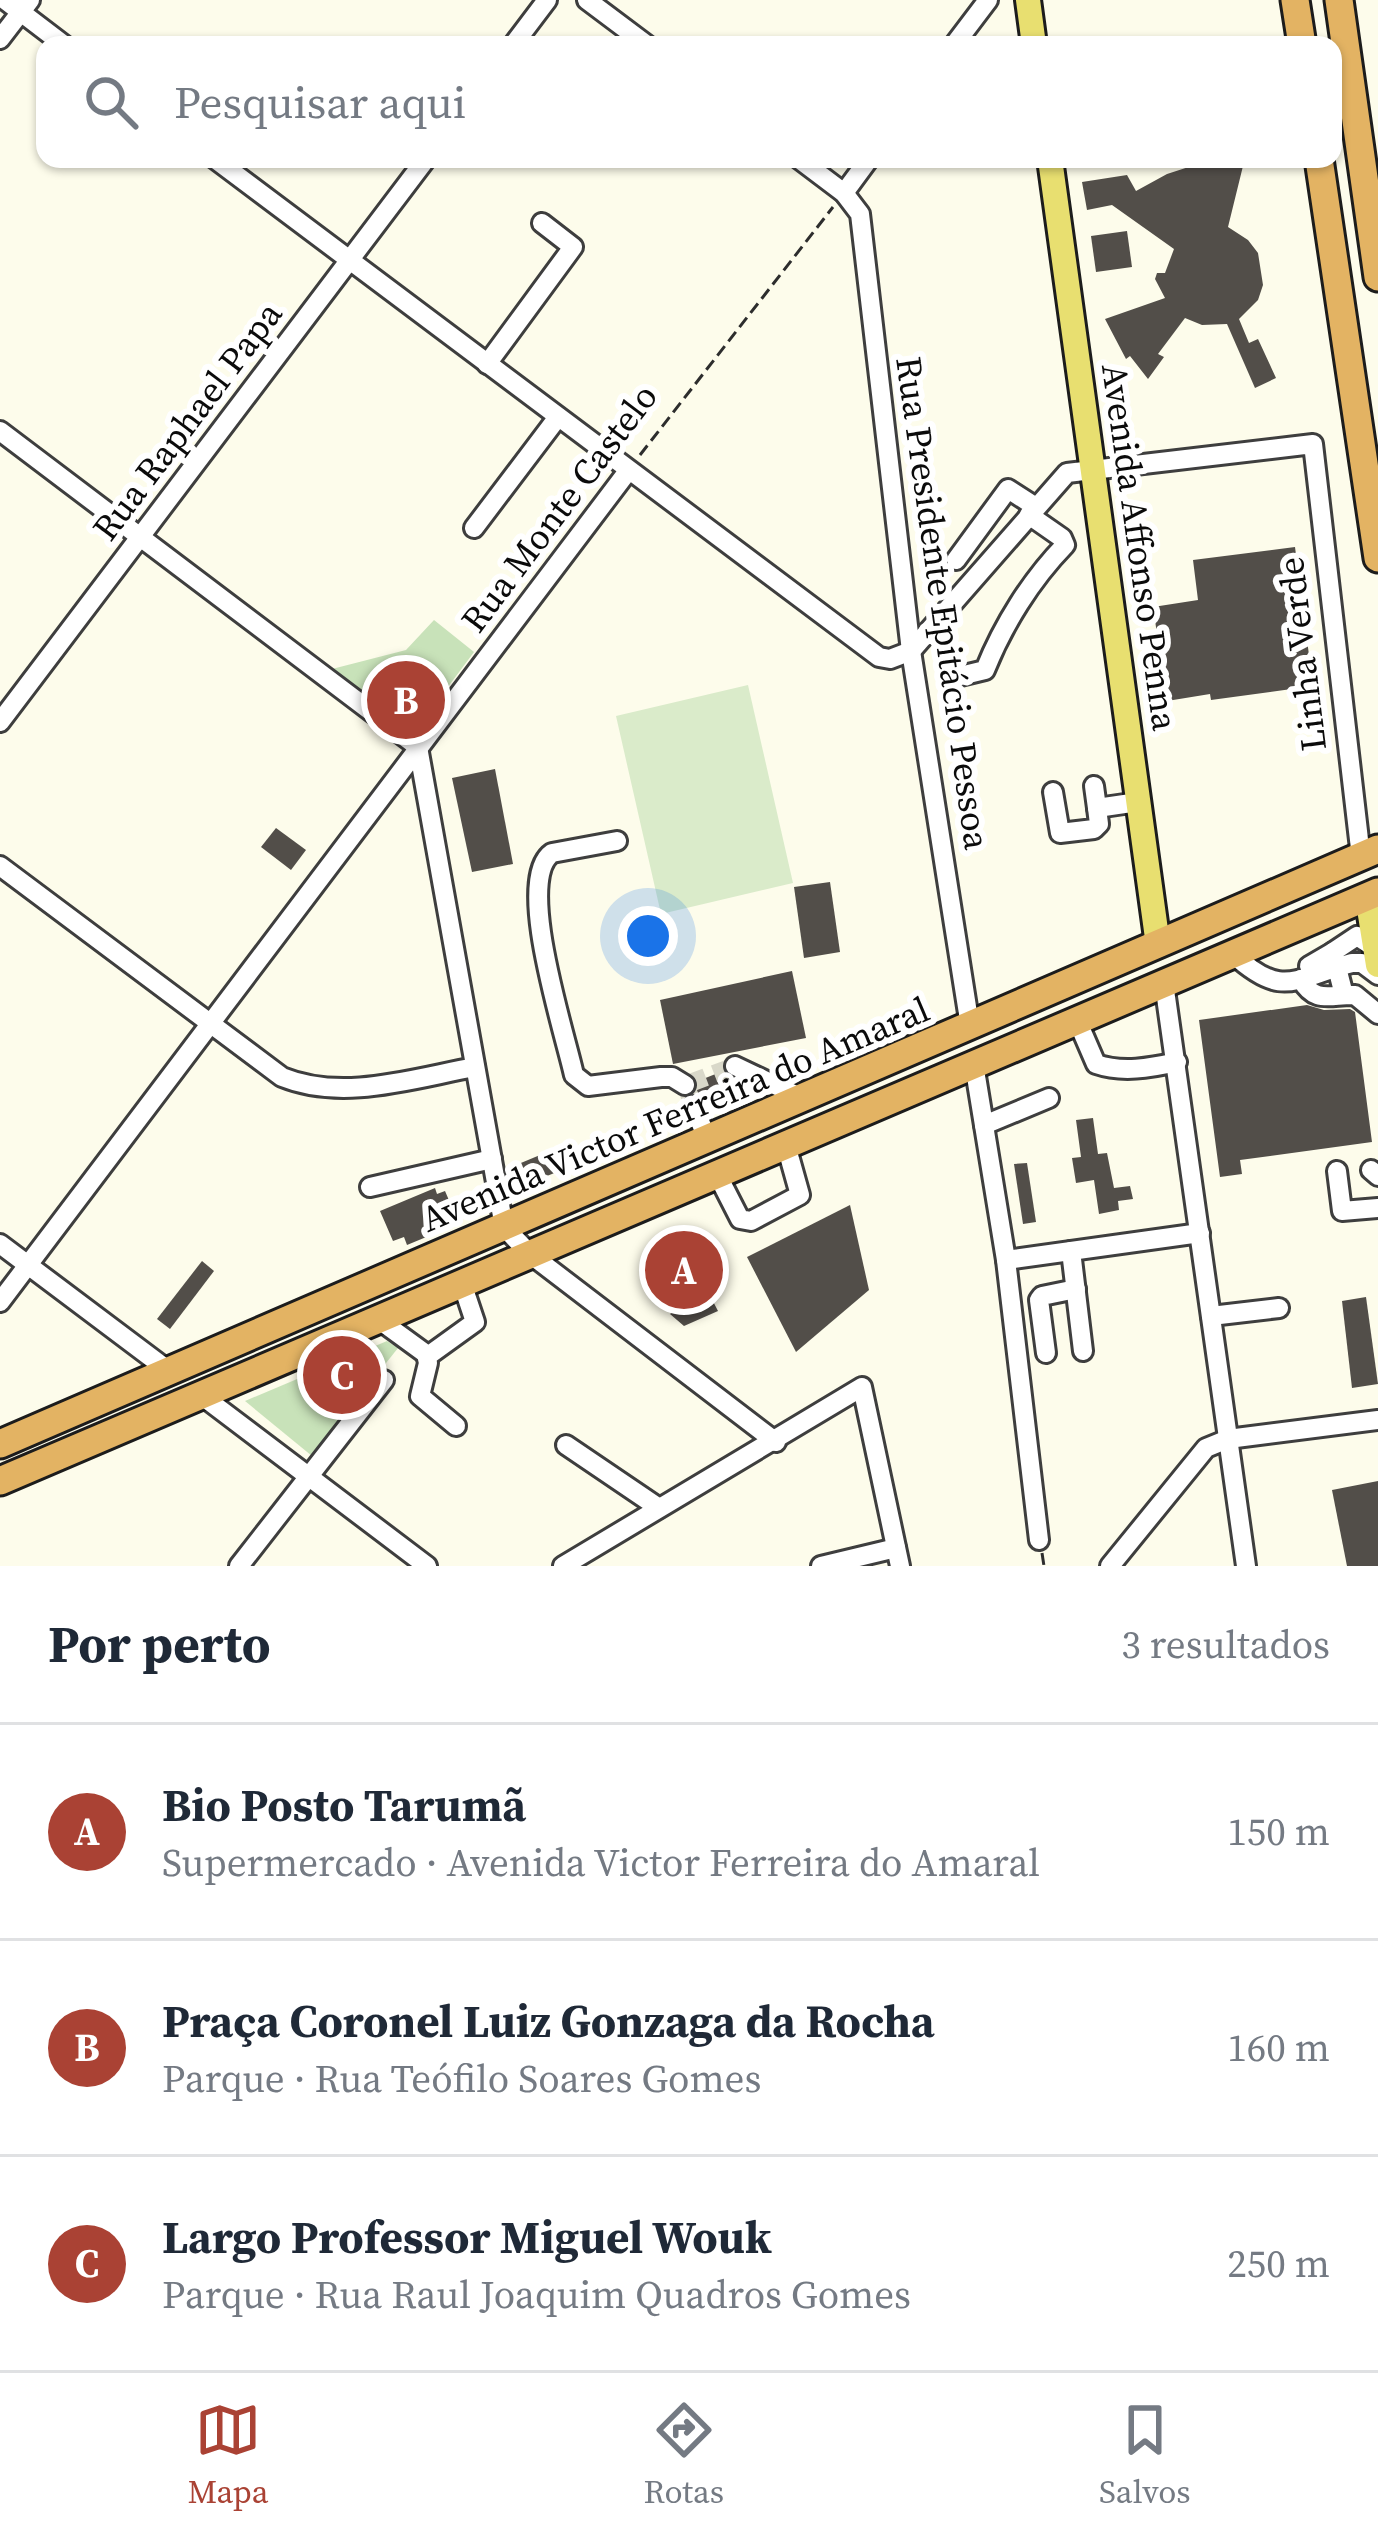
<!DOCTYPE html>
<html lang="pt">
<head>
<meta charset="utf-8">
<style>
	body { margin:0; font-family:"Source Serif 4",serif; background:#f6f6f7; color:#1f2937 }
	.you { position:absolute; left:648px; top:936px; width:42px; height:42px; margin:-30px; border:9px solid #fff; border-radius:50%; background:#1a73e8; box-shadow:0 0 0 18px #1a73e833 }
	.badge { display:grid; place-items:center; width:78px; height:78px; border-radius:50%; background:#aa4234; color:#fff; font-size:39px; font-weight:700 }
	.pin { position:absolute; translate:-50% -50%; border:6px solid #fff; box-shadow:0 3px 12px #0006 }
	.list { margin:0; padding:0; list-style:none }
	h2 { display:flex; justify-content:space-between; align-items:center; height:156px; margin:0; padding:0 48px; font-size:51px }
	h2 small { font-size:39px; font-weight:400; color:#747a83 }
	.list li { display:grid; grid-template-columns:78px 1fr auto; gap:36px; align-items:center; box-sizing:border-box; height:216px; padding:0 48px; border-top:3px solid #e0e1e3 }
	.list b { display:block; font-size:45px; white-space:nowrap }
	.list p { margin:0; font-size:39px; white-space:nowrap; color:#747a83 }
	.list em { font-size:39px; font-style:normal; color:#747a83 }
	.icon { flex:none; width:66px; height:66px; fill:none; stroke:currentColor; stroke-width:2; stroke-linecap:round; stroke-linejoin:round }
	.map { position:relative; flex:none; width:1378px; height:1566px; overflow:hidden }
	.search { position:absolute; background:#fff; box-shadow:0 3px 9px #0004; left:36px; right:36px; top:36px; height:132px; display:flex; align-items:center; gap:30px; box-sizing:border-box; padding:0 42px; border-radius:24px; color:#747a83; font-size:45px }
	.sheet { height:804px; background:#fff }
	nav { display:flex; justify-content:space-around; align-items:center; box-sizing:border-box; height:168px; border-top:3px solid #e0e1e3; background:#fff; font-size:33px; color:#747a83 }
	nav a { display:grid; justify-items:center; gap:6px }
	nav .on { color:#aa4234 }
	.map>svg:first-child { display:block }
	.green { fill:#c8e2b9 }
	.pitch { fill:#daebca }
	.building { fill:#524e49 }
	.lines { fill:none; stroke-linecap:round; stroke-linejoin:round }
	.minor-tunnel { stroke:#d9d8c9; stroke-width:18; stroke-dasharray:18 9; stroke-linecap:butt }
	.minor-casing { stroke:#3e3e3e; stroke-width:24 }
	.major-casing { stroke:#1c1c1c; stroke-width:30 }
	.highway-casing { stroke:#1c1c1c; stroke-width:33 }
	.path { stroke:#2d2d2d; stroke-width:3; stroke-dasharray:12 6; stroke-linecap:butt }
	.minor { stroke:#fff; stroke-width:18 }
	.major { stroke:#e8df70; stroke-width:24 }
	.highway { stroke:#e3b363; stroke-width:27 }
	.labels { text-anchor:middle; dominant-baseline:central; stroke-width:12; stroke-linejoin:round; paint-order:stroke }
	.street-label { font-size:36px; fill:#0b0b0b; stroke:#fff }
</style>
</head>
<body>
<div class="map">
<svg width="1378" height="1566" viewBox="0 0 1378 1566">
	<rect width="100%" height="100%" fill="#fdfceb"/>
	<g class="green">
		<polygon points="434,620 474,652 415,731 332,669 406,650"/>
		<polygon points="387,1341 398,1348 312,1456 245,1401"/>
	</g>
	<polygon class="pitch" points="748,685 793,883 661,914 616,716"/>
	<g class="building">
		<polygon points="1201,163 1243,166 1228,227 1248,240 1258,253 1263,285 1258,300 1239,319 1249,343 1258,339 1276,378 1255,388 1227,324 1202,325 1185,318 1158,354 1164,357 1148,379 1130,356 1126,359 1105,319 1165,298 1155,279 1157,273 1165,273 1174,249 1112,205 1087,210 1082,182 1127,175 1136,191 1167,174"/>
		<polygon points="1127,231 1132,267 1096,272 1091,236"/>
		<polygon points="1295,547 1313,686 1211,700 1210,694 1167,701 1153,607 1198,600 1193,560"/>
		<polygon points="495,769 513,864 472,872 452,778"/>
		<polygon points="276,828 306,850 291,870 261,847"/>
		<polygon points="830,882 840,952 804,958 794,887"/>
		<polygon points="792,971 806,1038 673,1064 660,1000"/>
		<polygon points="1307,1005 1324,1010 1350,1009 1355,1012 1372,1142 1240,1160 1242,1174 1220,1177 1199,1020"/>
		<polygon points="723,1071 744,1086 706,1101 696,1093 698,1081"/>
		<polygon points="1093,1118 1098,1154 1107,1153 1114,1188 1130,1186 1133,1199 1118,1201 1119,1210 1099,1214 1094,1180 1076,1183 1072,1158 1081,1157 1076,1120"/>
		<polygon points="569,1143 574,1165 520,1187 516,1165"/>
		<polygon points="1027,1163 1036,1222 1023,1224 1014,1164"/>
		<polygon points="435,1188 437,1194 445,1191 451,1205 448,1228 407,1245 404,1237 393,1241 380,1211"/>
		<polygon points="850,1205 869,1290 796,1352 747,1257"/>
		<polygon points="677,1232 718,1311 684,1326 670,1314 685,1302 659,1240"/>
		<polygon points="202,1261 214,1271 170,1329 157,1319"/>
		<polygon points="1366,1297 1378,1384 1352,1388 1342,1301"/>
		<polygon points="1378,1481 1378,1566 1347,1566 1332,1490"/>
	</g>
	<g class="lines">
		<polyline class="minor-tunnel" points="694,1106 685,1085 735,1066"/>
		<g class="minor-casing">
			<g id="minor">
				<polyline points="5,0 64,45"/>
				<polyline points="587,0 647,45"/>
				<polyline points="0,39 30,0"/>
				<polyline points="513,45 547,0"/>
				<polyline points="954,45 988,0"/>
				<polyline points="215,159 879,657 890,659 911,651 1067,473 1313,444 1361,857"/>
				<polyline points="799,159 844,193 860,214 911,651 970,1026"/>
				<polyline points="844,193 869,159"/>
				<polyline points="487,364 573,247 542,223"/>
				<polyline points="0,431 418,747 504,1227 530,1254 776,1442"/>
				<polyline points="474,528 558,417"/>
				<polyline points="956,560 1008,489 1036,507"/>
				<path d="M956 677 985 670C1003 625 1031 580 1065 545L1062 538 1029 515"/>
				<polyline points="0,722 426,159"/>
				<polyline points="1094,786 1097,808 1138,802"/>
				<polyline points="1053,792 1060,833 1094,829 1099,824 1097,808"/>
				<path d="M617 841 552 853C514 879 565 1033 574 1075L588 1086 661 1077H672L685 1085"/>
				<path d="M0 866 282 1077C343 1102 414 1078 475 1067"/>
				<polyline points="1333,952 1357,936 1375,948"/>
				<path d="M1233 954C1283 1000 1294 978 1352 963H1362L1378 975"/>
				<polyline points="1309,966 1333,952 1344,995"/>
				<path d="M1301 979C1315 1005 1331 994 1355 995L1378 1014"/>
				<polyline points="1164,983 1246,1566"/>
				<path d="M1077 1020 1096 1064C1122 1073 1150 1068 1177 1062"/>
				<polyline points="974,1064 1006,1260 1039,1540"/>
				<polyline points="735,1066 802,1098"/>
				<polyline points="694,1106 707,1139"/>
				<polyline points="984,1125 1049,1098"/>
				<polyline points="1371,1170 1378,1176"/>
				<polyline points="1337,1171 1342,1211 1378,1208"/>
				<polyline points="717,1174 740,1219 751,1221 800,1195 786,1145"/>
				<polyline points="370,1187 492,1159"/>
				<polyline points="0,1244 169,1371"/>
				<polyline points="1071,1251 1083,1351"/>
				<polyline points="1006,1260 1200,1233"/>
				<polyline points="0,1302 628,471"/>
				<polyline points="1211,1316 1279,1308"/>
				<polyline points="378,1319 426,1354 432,1353 475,1322 462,1283"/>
				<polyline points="1046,1353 1039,1300 1042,1296 1076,1289"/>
				<polyline points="426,1354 428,1363 420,1396 456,1426"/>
				<polyline points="201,1395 427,1566"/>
				<polyline points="566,1445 659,1508"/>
				<polyline points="239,1566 384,1380"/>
				<polyline points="563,1566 862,1387 900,1566"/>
				<polyline points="821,1566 896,1548"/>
				<polyline points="1110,1566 1206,1448 1228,1439 1378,1420"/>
			</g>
		</g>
		<g class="major-casing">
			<g id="major">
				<polyline points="1028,0 1034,45"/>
				<polyline points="1050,159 1158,945"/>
				<polyline points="1367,896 1378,965"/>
			</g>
		</g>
		<g class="highway-casing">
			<g id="highway">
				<polyline points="1295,0 1302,45"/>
				<polyline points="1339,0 1378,277"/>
				<polyline points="1319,159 1378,558"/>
				<polyline points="0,1444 1378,849"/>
				<polyline points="0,1481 1378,892"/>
			</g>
		</g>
		<g class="path">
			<polyline points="640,455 833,207"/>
			<polyline points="1042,1553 1044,1566"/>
		</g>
		<use href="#minor" class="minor"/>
		<use href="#major" class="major"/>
		<use href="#highway" class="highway"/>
	</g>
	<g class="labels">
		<g class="street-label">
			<text transform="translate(187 421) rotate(-53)">Rua Raphael Papa</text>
			<text transform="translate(559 508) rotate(-53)">Rua Monte Castelo</text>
			<text transform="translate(1140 547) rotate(82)">Avenida Affonso Penna</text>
			<text transform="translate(943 603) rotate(82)">Rua Presidente Epitácio Pessoa</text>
			<text transform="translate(1302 654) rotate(-97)">Linha Verde</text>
			<text transform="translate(675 1114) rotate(-23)">Avenida Victor Ferreira do Amaral</text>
		</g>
	</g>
</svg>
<div class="you"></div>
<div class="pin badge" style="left:684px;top:1270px">A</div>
<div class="pin badge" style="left:406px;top:700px">B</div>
<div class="pin badge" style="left:342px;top:1375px">C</div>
<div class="search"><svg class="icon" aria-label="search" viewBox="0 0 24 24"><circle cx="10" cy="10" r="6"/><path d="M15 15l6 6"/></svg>Pesquisar aqui</div>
</div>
<section class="sheet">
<h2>Por perto<small>3 resultados</small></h2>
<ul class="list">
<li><span class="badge">A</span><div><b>Bio Posto Tarumã</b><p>Supermercado · Avenida Victor Ferreira do Amaral</p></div><em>150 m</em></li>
<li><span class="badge">B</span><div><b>Praça Coronel Luiz Gonzaga da Rocha</b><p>Parque · Rua Teófilo Soares Gomes</p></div><em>160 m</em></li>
<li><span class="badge">C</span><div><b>Largo Professor Miguel Wouk</b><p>Parque · Rua Raul Joaquim Quadros Gomes</p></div><em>250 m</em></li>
</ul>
</section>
<nav>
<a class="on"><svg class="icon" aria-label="map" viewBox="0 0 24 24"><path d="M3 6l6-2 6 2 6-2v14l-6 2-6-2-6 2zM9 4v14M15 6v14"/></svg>Mapa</a>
<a><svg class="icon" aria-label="directions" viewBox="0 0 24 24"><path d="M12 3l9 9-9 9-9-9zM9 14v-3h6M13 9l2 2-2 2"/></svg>Rotas</a>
<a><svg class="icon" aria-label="saved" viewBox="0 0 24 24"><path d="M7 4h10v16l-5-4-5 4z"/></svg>Salvos</a>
</nav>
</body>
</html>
